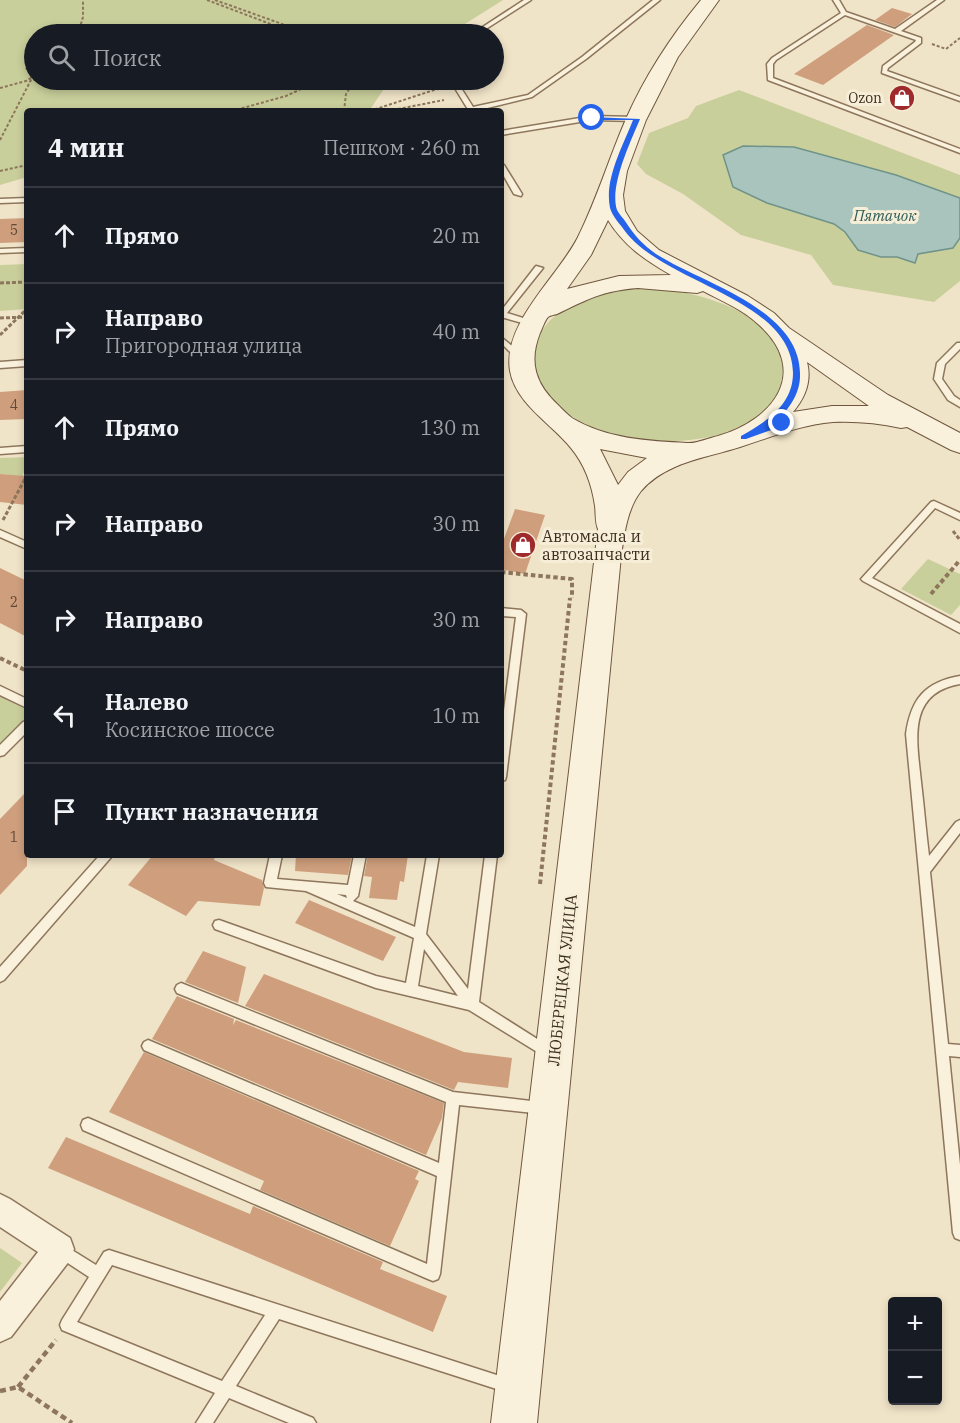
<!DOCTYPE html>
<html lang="ru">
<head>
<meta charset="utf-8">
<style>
	body { margin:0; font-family:"IBM Plex Serif",serif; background:#242831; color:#f1f3f6 }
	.controls { position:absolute; right:18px; bottom:18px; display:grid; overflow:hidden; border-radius:6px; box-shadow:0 3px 9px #0003 }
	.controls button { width:54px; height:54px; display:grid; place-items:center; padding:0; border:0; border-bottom:2px solid #363941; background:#171b24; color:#f1f3f6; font:30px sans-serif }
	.stop { position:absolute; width:18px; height:18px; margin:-14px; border:4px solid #2563eb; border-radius:50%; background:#fff }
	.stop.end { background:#2563eb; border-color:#fff; box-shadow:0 2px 6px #0008 }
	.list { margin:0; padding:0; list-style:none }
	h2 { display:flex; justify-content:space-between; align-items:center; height:78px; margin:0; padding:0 24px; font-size:26px }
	h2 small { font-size:20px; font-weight:400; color:#9ea1a6 }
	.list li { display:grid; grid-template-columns:39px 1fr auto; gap:18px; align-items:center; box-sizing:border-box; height:96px; padding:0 24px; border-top:2px solid #363941 }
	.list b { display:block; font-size:22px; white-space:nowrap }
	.list p { margin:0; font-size:20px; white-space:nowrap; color:#9ea1a6 }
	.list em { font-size:20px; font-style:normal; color:#9ea1a6 }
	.icon { flex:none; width:33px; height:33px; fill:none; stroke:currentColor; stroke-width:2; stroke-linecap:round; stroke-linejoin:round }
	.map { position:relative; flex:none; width:960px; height:1423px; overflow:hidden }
	.search { position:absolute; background:#171b24; box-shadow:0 3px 9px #0003; left:24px; top:24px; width:480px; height:66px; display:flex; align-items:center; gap:15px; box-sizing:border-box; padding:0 21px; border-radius:33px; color:#9ea1a6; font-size:22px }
	.panel { position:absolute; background:#171b24; box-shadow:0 3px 9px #0003; left:24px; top:108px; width:480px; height:750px; border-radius:6px }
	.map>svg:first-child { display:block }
	.green { fill:#c9cf9b }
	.water { fill:#a9c4bc; stroke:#6f938a; stroke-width:1.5 }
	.building { fill:#cf9f7d }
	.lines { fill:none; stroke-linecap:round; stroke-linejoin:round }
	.lane-casing { stroke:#8d765c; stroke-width:3 }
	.street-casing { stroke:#8d765c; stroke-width:3 }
	.secondary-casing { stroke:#6f573f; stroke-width:2 }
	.path-far3 { stroke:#8d765c; stroke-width:2; stroke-dasharray:3 2; stroke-linecap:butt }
	.path-far2 { stroke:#8d765c; stroke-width:3; stroke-dasharray:4 2; stroke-linecap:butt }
	.path-far1 { stroke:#8d765c; stroke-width:4; stroke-dasharray:4.5 3; stroke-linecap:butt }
	.path { stroke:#8d765c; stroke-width:4.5; stroke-dasharray:6 4; stroke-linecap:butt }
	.lane { fill:#faf1dc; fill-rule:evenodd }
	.street { fill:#faf1dc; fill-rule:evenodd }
	.secondary { fill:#faf1dc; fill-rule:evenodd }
	.route { fill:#2563eb }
	.labels { text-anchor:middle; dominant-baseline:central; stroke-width:6; stroke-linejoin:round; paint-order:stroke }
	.far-poi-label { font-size:14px; fill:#3d2e20; stroke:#f7eed8; text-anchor:end }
	.number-label { font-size:14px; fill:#624a37 }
	.far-water-label { font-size:15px; font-style:italic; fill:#2f5d5a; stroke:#f7eed8 }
	.poi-label { font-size:16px; fill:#3d2e20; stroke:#f7eed8; text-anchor:start }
	.street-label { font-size:16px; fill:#3d2e20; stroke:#f7eed8 }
</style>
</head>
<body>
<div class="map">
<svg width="960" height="1423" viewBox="0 0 960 1423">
	<rect width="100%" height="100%" fill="#f0e4c8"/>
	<g class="green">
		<polygon points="0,0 503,0 449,34 34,34 34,80 390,80 369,111 27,111 27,177 0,185"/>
		<polygon points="739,90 960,175 960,198 896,175 794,147 767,203 834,224 845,232 858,250 881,257 897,257 915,263 917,254 953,248 960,238 960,281 934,302 833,285 811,255 741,235 683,194 646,174 637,164 649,133 688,118 696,106"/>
		<polygon points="27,264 27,309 0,311 0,265"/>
		<path d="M653 288C703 292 803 319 779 389 771 412 745 426 724 433 668 451 575 441 542 386 535 374 533 360 536 347 545 300 615 289 653 288Z"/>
		<polygon points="27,457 27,467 22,476 0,474 0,458"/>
		<polygon points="928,559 960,574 960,605 951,615 901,589"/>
		<polygon points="0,696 27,710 27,719 0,746"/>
		<polygon points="0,1248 22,1263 0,1292"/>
	</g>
	<polygon class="water" points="743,146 794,147 896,175 960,198 960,238 953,248 918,254 915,263 897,257 881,257 858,250 845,232 834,224 767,203 733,187 723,155"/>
	<g class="building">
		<polygon points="892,8 912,14 895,27 875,20"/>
		<polygon points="867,25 894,35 823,85 794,74"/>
		<polygon points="27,218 27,242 0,243 0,219"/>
		<polygon points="27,390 27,419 0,420 0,392"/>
		<polygon points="0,474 27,476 27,505 0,502"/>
		<polygon points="515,509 545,515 525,574 501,569 501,547"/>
		<polygon points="0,568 27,581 27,637 0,623"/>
		<polygon points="27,791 27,866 0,895 0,819"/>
		<polygon points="153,855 215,855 214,860 262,880 264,888 260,906 198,901 186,916 128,885"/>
		<polygon points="296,855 352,855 348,875 295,871"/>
		<polygon points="368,855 408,855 404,882 400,881 397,900 369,898 372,877 364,876"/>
		<polygon points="309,900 396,937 383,961 295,923"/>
		<polygon points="203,951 246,967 238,1003 185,982"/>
		<polygon points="264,974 464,1052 512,1058 508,1088 458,1082 454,1090 245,1006"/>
		<polygon points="177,996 234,1019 233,1025 236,1020 444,1103 442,1118 426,1155 152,1039"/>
		<polygon points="144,1052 419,1171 415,1179 419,1181 390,1246 260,1190 264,1181 109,1112"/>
		<polygon points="66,1137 250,1214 253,1206 383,1262 380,1269 447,1296 433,1332 48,1168"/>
	</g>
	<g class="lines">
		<g class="lane-casing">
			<g id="lane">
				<polygon points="524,0 531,0 478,34 472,34"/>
				<polygon points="653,0 660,0 586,59 532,97 475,111 469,111 450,80 456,80 473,107 528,95 582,57"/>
				<polygon points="833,0 839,0 846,12 895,29 937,0 944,0 901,31 921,38 921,43 888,68 887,71 960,97 960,101 882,73 883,66 915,42 916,40 845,15 776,60 773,64 773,78 960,149 960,153 768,80 767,64 772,58 841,13"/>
				<polygon points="592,116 637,117 640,119 637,121 592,120 501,135 501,131"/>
				<polygon points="501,163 504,165 522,194 521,196 514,194 501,171"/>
				<polygon points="27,198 27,202 0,203 0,199"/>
				<polygon points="27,248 27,252 0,253 0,249"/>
				<polygon points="536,266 543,268 507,313 536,322 536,326 533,326 501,317 501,311"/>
				<polygon points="501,337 523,355 523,359 517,359 501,343"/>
				<polygon points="957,343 960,343 960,349 945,364 942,379 954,396 960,400 960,407 948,400 934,379 937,363"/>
				<polygon points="27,360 27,366 0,368 0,362"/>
				<polygon points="27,446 27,452 0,454 0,448"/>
				<polygon points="934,501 960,513 960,520 935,508 872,578 960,624 960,633 863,581 861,579 931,502"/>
				<polygon points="0,530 27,542 27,549 0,537"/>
				<polygon points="501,608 521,610 526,614 506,777 505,780 501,781 501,734 516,617 501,616"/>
				<path d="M960 676V684C906 693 917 742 921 782 924 807 926 832 929 856L956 822 960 820V833L930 872 948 1044 960 1045V1057L949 1056 960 1165V1240L955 1238 953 1233 906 734C911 699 925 682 960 676Z"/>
				<polygon points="0,686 27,699 27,708 0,695"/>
				<polygon points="27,721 27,732 4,755 0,756 0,745 23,722"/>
				<polygon points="100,855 113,855 4,980 0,982 0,967"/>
				<path d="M270 855H282L277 879 348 885 354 855H366L358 896 353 901 415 927 427 855H439L426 934 468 989 485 855H497L479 1002 550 1047 552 1051 550 1055 546 1057 542 1055 469 1010 376 988 215 929 213 925 215 921 219 920 376 976 406 983 414 938 306 891 266 887 264 883ZM337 894 346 895 347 898ZM424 949 458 996 418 986Z"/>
				<polygon points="181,983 453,1092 548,1103 550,1108 548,1113 543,1114 459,1105 440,1274 438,1279 433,1281 428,1279 83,1130 81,1125 83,1120 88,1118 427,1264 437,1176 144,1050 142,1046 144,1042 148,1040 439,1163 446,1102 177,993 175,989 177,985"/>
				<path d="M59 1242 96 1265 104 1252 109 1250 509 1379 514 1381 516 1386 514 1391 509 1393 279 1319 236 1386 313 1418 316 1423H289L229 1398 213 1423H196L215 1393 62 1330 60 1325 62 1320 89 1277 54 1254 52 1249 54 1244ZM112 1265 265 1315 222 1381 77 1322Z"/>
			</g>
		</g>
		<g class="street-casing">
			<polygon id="street" points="0,1194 10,1199 70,1238 74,1249 70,1260 11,1337 0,1342 0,1301 38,1252 0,1227"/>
		</g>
		<g class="secondary-casing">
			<path id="secondary" d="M701 0H719L678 57 646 120 627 171 623 195 625 211 637 231 659 250 748 296 774 313 789 328 888 395 960 433V453L951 450 907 427 901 428C878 423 856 421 833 422 800 425 771 437 740 447 706 458 666 462 641 491 627 509 624 535 621 556L537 1423H491L598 529C595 522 596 514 595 506 592 485 585 465 571 448 552 424 516 404 510 371 502 323 558 277 578 237 597 199 609 158 626 119 645 76 671 36 701 0ZM608 220C624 246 645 260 671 275L619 276 567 289 591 255ZM638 288 697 293 703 291C722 301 743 310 758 324 811 371 774 420 718 436 709 438 696 444 687 443 648 441 607 439 572 418 568 415 563 410 559 406 536 385 528 363 540 333 542 329 545 320 548 317 551 315 554 315 557 314 588 299 602 291 638 288ZM807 362 869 406H832L793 412C805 398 812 381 807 362ZM600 449 647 458 628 472 618 485Z"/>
		</g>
		<g class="path-far3">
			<polyline points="207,0 297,34"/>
			<polyline points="215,0 310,34"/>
			<polyline points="78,34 83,17 83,0"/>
			<polyline points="932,44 946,49 960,38"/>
			<polyline points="431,80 438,90"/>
			<polyline points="0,88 26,81 34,76"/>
			<polyline points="232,111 286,96 321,80"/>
			<polyline points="344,111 346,94 355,80"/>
			<polyline points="370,111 437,89"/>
			<polyline points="388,111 444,100"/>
			<polyline points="0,140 32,78 26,68"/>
			<polyline points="0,171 27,165"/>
		</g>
		<g class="path-far2">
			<polyline points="0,283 27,282"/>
			<polyline points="0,318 27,317"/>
			<polyline points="0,335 27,309"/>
			<polyline points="3,520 27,475"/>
			<polyline points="953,531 960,540"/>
		</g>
		<g class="path-far1">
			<polyline points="501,572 572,579 572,598"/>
			<polyline points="931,594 960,560"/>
			<polyline points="0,658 27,671"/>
			<polyline points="540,884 570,598"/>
		</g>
		<g class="path">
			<polyline points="18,1387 56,1340"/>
			<polyline points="0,1391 18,1387 72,1423"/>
		</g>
		<use href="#lane" class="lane"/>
		<use href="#street" class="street"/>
		<use href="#secondary" class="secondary"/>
	</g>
	<path class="route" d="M590 117 640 119C631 141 609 186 617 210 619 214 623 218 625 221 634 235 643 245 656 254 701 283 799 308 800 373 801 393 789 410 774 423L782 420 786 423 785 425 746 439H741V436C766 422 793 405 793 373 792 296 659 284 622 227 618 222 612 215 610 208 604 179 623 146 633 120H592Z"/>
	<defs>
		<g id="shop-disc" transform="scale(1.35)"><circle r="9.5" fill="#9e2a2b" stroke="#f7eed8"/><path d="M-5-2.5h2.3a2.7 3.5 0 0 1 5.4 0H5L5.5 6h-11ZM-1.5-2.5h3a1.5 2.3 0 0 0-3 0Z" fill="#fff"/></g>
	</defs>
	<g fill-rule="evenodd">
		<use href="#shop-disc" x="902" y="98"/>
		<use href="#shop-disc" x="523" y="545"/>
	</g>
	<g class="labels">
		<g class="far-poi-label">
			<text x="882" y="98">Ozon</text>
		</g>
		<g class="number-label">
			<text x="14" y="230">5</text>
			<text x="14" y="405">4</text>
			<text x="14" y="602">2</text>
			<text x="14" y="837">1</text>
		</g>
		<g class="far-water-label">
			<text x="885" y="215">Пятачок</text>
		</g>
		<g class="poi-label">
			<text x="542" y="536">Автомасла и<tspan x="542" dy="18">автозапчасти</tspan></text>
		</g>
		<g class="street-label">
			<text transform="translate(562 980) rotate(-84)">ЛЮБЕРЕЦКАЯ УЛИЦА</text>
		</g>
	</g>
</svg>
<div class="controls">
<button>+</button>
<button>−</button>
</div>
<div class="stop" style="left:592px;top:118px"></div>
<div class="stop end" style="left:782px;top:423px"></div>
<div class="search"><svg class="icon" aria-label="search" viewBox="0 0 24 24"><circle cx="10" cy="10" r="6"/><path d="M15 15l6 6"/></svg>Поиск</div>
<section class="panel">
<h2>4 мин<small>Пешком · 260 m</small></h2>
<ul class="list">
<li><svg class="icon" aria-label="ahead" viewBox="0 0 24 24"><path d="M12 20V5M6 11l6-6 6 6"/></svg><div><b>Прямо</b></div><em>20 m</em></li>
<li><svg class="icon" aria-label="right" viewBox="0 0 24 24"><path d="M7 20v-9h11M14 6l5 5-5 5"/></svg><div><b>Направо</b><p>Пригородная улица</p></div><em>40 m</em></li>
<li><svg class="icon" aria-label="ahead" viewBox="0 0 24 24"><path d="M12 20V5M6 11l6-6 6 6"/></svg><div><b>Прямо</b></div><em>130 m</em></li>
<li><svg class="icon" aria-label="right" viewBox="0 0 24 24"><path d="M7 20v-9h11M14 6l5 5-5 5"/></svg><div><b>Направо</b></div><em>30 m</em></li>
<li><svg class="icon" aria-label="right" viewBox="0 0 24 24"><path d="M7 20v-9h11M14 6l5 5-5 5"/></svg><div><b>Направо</b></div><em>30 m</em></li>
<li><svg class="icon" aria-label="left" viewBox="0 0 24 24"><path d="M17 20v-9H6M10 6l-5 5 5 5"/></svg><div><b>Налево</b><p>Косинское шоссе</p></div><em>10 m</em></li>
<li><svg class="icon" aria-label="arrive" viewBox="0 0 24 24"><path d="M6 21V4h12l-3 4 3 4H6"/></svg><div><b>Пункт назначения</b></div></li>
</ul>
</section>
</div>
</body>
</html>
